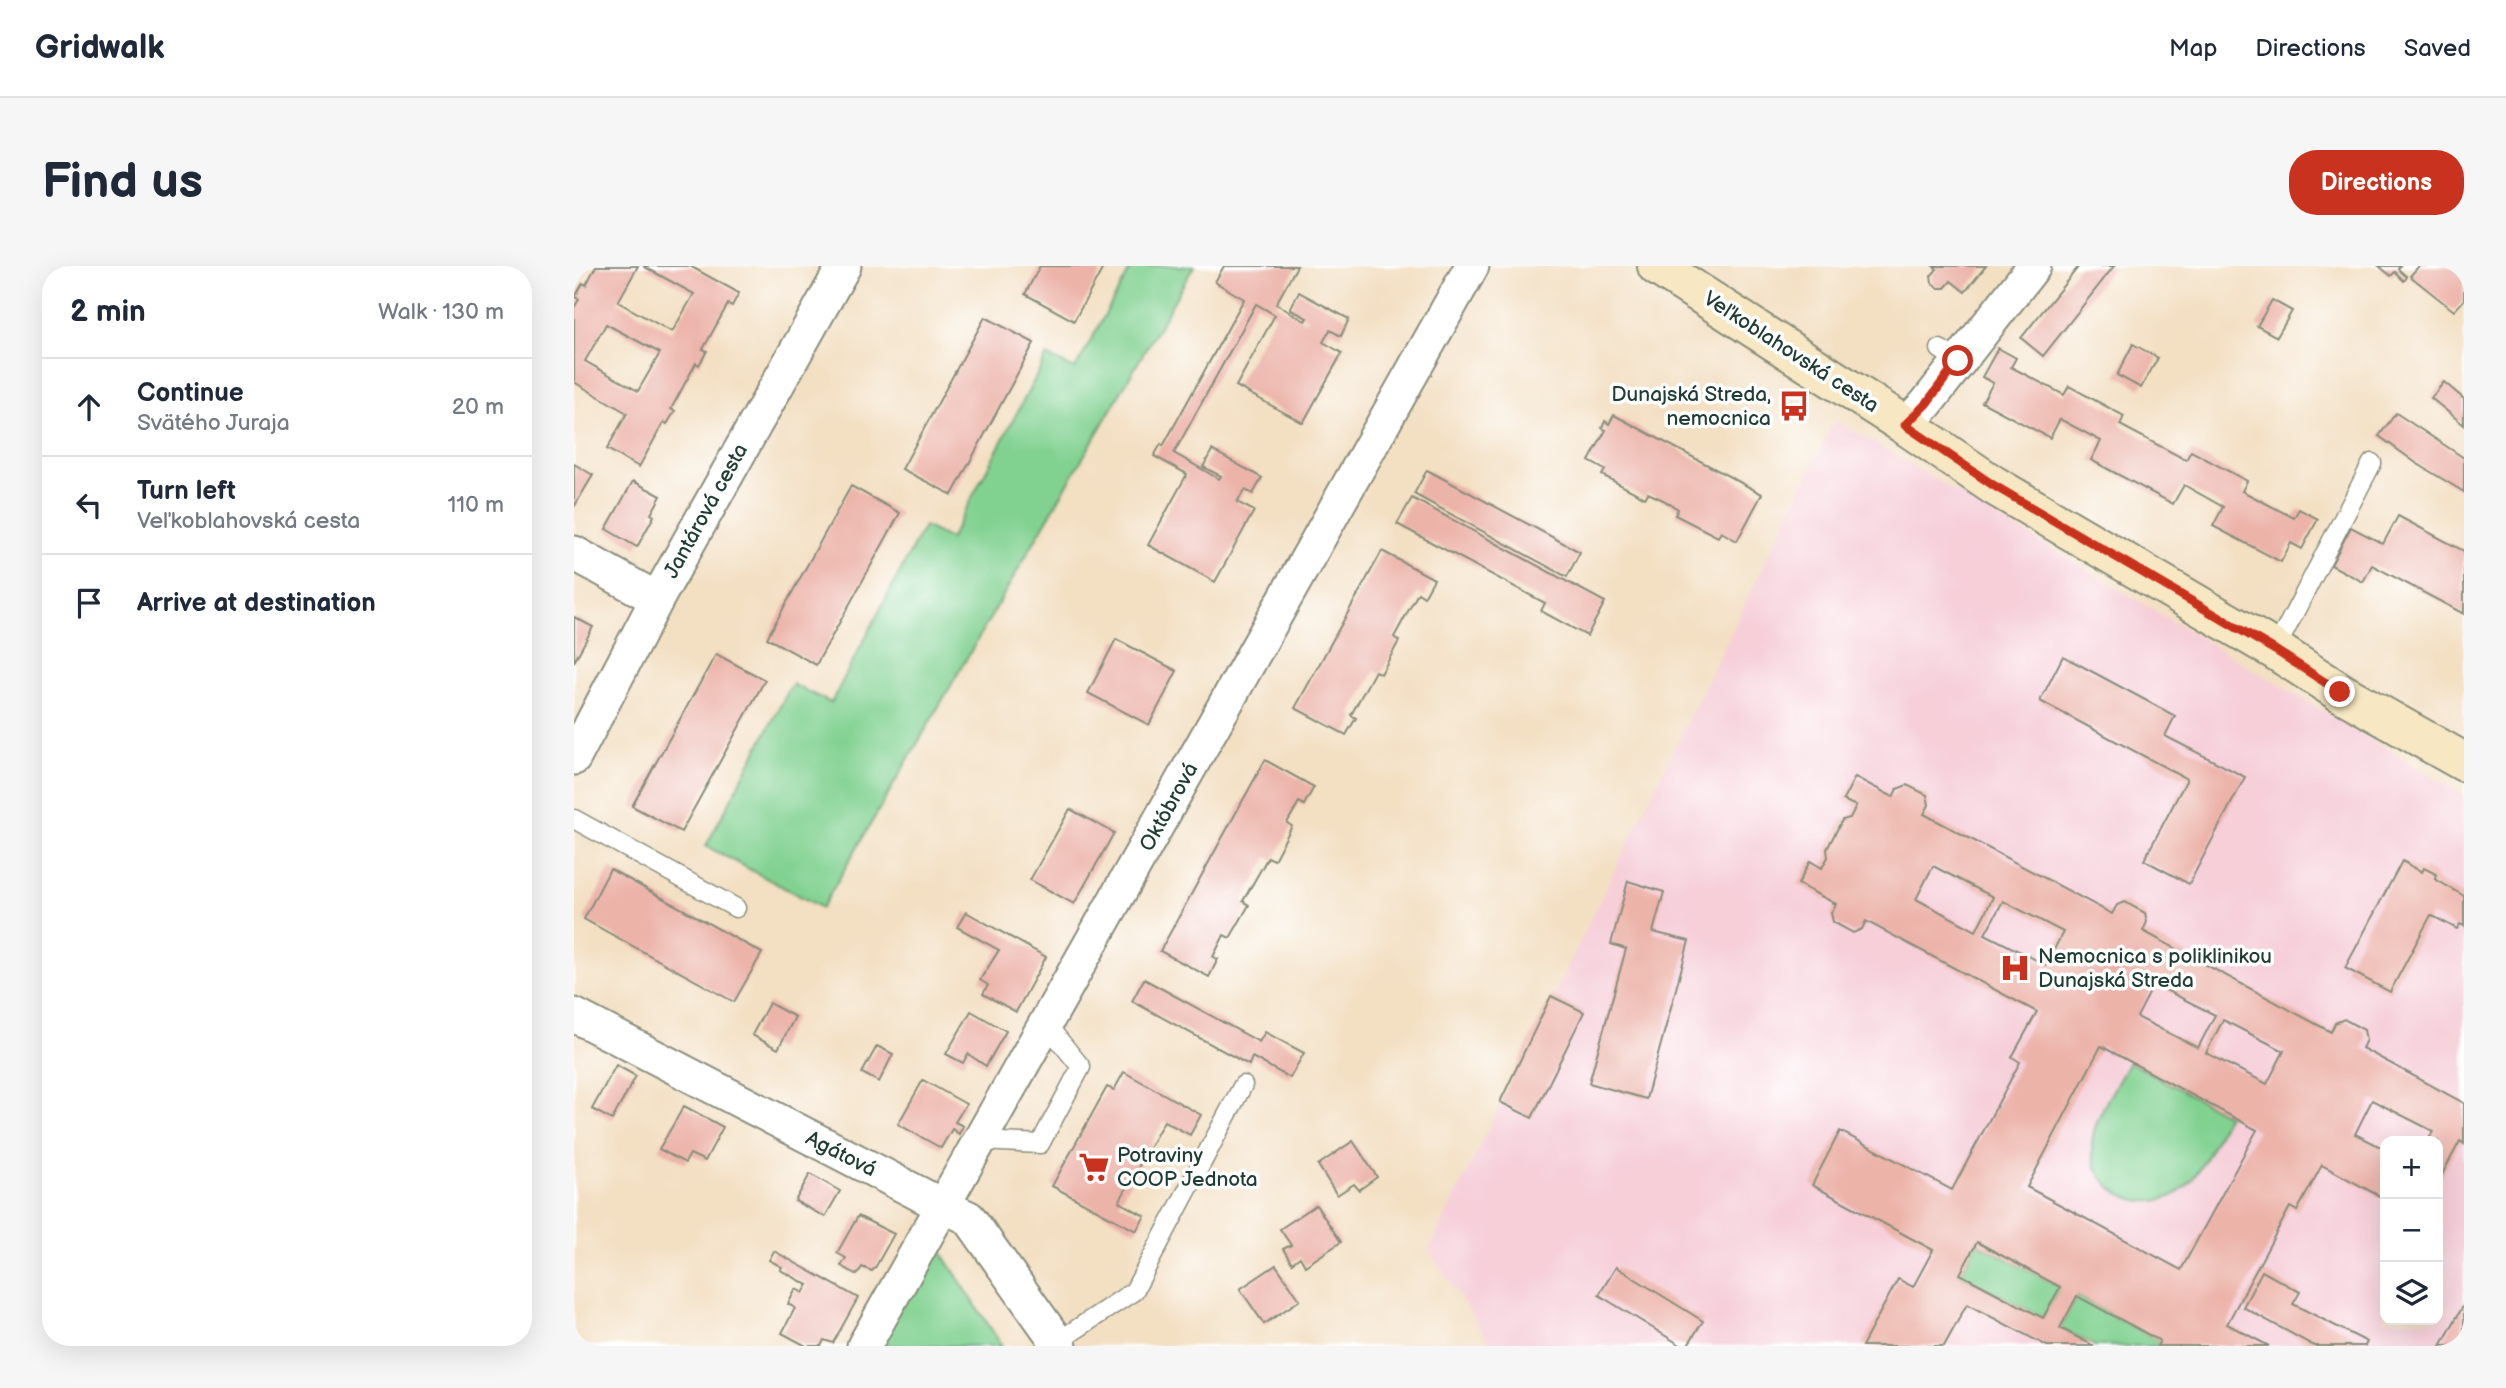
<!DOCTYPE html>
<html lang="en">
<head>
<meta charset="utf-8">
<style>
	body { margin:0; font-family:"Balsamiq Sans",sans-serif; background:#f6f6f7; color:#1f2937 }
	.controls { position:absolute; right:21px; bottom:21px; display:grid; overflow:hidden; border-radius:14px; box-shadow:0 7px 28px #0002 }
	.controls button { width:63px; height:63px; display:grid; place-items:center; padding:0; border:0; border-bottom:2px solid #e0e1e3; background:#fff; color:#1f2937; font:35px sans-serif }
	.stop { position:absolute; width:21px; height:21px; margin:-16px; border:5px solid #c8321e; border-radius:50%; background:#fff }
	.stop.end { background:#c8321e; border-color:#fff; box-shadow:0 2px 7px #0008 }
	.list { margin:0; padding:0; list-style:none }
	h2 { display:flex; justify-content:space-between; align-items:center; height:91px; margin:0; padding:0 28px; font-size:30px }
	h2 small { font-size:23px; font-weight:400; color:#747a83 }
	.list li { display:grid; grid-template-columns:46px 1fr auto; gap:21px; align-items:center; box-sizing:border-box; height:98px; padding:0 28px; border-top:2px solid #e0e1e3 }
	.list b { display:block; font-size:26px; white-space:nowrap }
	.list p { margin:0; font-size:23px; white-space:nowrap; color:#747a83 }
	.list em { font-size:23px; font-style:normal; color:#747a83 }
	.icon { flex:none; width:38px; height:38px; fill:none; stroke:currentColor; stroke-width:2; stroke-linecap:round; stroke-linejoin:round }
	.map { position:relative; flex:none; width:1890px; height:1080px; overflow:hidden; border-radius:28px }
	header { display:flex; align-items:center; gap:42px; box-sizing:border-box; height:98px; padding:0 35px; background:#fff; border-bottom:2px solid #e0e1e3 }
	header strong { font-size:33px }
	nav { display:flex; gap:38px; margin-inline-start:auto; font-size:24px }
	.intro { display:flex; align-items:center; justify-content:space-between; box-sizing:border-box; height:168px; padding:0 42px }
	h1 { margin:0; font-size:49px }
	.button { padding:18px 32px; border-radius:28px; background:#c8321e; color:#fff; font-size:24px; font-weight:700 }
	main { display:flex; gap:42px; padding:0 42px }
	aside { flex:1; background:#fff; border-radius:28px; box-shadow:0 7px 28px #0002 }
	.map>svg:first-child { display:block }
	.built { fill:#f6cfd9; fill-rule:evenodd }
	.green { fill:#81d191; stroke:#508762; stroke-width:2 }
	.building { fill:#ecb3a9; fill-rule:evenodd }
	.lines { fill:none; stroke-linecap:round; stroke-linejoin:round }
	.service-casing { stroke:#898e7b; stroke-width:21 }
	.minor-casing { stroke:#898e7b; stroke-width:37 }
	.secondary-casing { stroke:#898e7b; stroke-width:42 }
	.service { stroke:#fff; stroke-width:18 }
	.minor { stroke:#fff; stroke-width:33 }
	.secondary { stroke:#f7e8c3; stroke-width:38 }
	.route { stroke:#c8321e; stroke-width:9 }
	.labels { text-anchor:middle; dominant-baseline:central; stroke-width:7; stroke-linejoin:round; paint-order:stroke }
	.street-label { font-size:21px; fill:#1f3d34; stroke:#fff }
	.poi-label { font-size:21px; fill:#1f3d34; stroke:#fff; text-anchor:start }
</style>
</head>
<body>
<header>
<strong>Gridwalk</strong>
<nav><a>Map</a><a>Directions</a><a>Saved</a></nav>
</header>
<div class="intro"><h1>Find us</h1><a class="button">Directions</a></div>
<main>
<aside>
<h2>2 min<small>Walk · 130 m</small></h2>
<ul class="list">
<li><svg class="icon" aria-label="ahead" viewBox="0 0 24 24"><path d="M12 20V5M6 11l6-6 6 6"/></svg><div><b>Continue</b><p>Svätého Juraja</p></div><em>20 m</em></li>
<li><svg class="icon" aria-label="left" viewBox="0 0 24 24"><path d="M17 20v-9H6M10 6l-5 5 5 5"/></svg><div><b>Turn left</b><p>Veľkoblahovská cesta</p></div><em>110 m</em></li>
<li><svg class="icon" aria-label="arrive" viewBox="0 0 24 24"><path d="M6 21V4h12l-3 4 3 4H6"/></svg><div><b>Arrive at destination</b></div></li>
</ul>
</aside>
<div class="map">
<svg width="1890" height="1080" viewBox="0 0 1890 1080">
	<rect width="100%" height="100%" fill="#fff"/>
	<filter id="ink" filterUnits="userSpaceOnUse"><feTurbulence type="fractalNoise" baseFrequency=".0143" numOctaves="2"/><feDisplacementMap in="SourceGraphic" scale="14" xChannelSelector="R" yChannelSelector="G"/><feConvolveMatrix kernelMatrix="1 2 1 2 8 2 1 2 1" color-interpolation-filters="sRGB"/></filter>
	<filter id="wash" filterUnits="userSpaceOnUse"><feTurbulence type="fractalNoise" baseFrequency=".00686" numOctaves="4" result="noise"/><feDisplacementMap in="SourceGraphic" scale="28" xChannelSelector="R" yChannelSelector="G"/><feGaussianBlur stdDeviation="1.57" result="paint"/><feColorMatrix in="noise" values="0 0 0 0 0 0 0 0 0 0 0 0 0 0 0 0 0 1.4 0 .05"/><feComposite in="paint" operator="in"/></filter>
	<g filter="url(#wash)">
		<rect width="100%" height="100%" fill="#f3dfc2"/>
		<path class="built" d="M1261 154 1890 529V1080H918L855 984ZM1811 875H1864V1054H1811Z"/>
		<g class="green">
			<polygon points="558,0 620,0 248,642 132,580 218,418 257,437 350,260 376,273 473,90 501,103"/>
			<path d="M1555 796 1654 849C1642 870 1628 906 1610 922 1575 953 1516 926 1518 878 1519 852 1543 819 1555 796Z"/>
			<polygon points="361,976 428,1080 302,1080"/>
			<polygon points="1403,976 1486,1021 1469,1052 1386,1008"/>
			<polygon points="1503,1030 1586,1075 1583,1080 1520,1080 1486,1062"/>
		</g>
		<g id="blocks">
			<g class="building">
				<path d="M22 0H64L44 36 98 66 120 28 69 0H116L165 27 158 40 154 38 129 83 133 85 125 99 122 97 97 143 101 145 93 158 90 156 65 201 33 183 53 147 0 116V42L5 33 1 31 9 17 12 19ZM32 58 86 87 64 125 11 95Z"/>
				<polygon points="466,0 530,0 500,55 451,28"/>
				<polygon points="650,0 723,0 702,38 731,55 733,52 716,43 725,26 775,53 767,70 756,64 749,76 768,87 729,157 662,120 701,49 682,38 600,187 645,213 647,210 629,201 638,184 688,212 679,228 671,224 663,236 680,245 641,316 574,279 613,208 580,190 587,178 589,180 670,33 641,16"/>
				<polygon points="1359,0 1412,0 1391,26 1377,15 1371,22 1365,22 1358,17 1357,10 1363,3"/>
				<polygon points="1505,0 1540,0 1469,90 1447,72"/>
				<polygon points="1805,0 1826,0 1824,3 1833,11 1830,15 1821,6 1817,10"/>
				<polygon points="1845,0 1878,0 1890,10 1890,34 1880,45 1836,10"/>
				<polygon points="1698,34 1718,45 1703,71 1683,60"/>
				<polygon points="411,51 460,77 378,229 328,203"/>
				<polygon points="1559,78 1584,92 1567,122 1543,109"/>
				<polygon points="1424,82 1442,92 1437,101 1490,129 1495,120 1550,150 1546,159 1612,194 1617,185 1673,215 1668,225 1720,252 1725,243 1744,253 1728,283 1717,277 1707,296 1639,260 1649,241 1610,219 1599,238 1517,194 1527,175 1486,153 1476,172 1408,136 1419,117 1408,111"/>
				<polygon points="1870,116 1890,133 1890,159 1857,132"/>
				<polygon points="1822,147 1890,192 1890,226 1842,197 1805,170"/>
				<polygon points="1040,149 1188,228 1163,275 1147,266 1144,271 1101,249 1104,243 1089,234 1074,227 1071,232 1028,209 1031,204 1015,195 1032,164 1028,162 1031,155 1035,158"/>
				<polygon points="0,198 19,209 0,241"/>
				<polygon points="853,204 1006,286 993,311 840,228"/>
				<polygon points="59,215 87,230 77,248 80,250 63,281 32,263"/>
				<polygon points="277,220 326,247 242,399 193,372"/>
				<polygon points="838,232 1031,336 1013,370 967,345 971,337 823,258"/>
				<polygon points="1824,250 1890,285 1890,348 1798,299 1789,316 1757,299 1777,261 1809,278"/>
				<polygon points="808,285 860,313 850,331 844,327 820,371 825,375 807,408 801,405 777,449 782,452 772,469 721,442"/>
				<polygon points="0,351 19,361 0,396"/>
				<polygon points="542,373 603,405 575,459 514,427"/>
				<polygon points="142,388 191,414 107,566 58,540"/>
				<polygon points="1489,390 1601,450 1591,470 1671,511 1615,618 1570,594 1613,513 1466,435"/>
				<polygon points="691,494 740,521 730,539 725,536 713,557 718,560 700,594 694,591 669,635 675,639 656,672 650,669 639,691 644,693 635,711 586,685"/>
				<path d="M1281 511 1319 531 1323 523 1333 519 1353 529 1355 539 1350 548 1538 648 1543 639 1551 636 1571 647 1573 656 1569 665 1757 766 1761 757 1770 753 1790 764 1792 774 1788 782 1890 837V878L1886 875 1864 916V875H1854L1859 865 1798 834 1781 868 1811 883V933L1748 899 1723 945 1716 941 1653 1058 1695 1080H1583L1586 1075 1503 1030 1486 1062 1520 1080H1473L1393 1038 1370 1080H1288L1324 1013 1339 1021 1359 984 1238 919 1266 865 1378 924 1446 796 1438 791 1463 746 1292 655 1288 663 1279 667 1259 656 1257 647 1262 638 1224 618 1236 595 1248 602 1254 591 1253 583 1268 554 1276 552 1282 540 1269 534ZM1359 600 1419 631 1402 665 1342 633ZM1429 635 1489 666 1472 699 1411 668ZM1580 718 1641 749 1624 782 1563 751ZM1649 754 1710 785 1693 818 1632 787ZM1527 780 1683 864 1607 1004 1453 921ZM1403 976 1486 1021 1469 1052 1386 1008Z"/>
				<polygon points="496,543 540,567 500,638 456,614"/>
				<polygon points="1828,595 1848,606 1850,602 1862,608 1861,613 1890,630 1890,660 1886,658 1883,663 1857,649 1816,726 1771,702"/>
				<polygon points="36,603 188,687 160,736 10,653"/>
				<polygon points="1054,615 1090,626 1079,666 1115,675 1072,833 1015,817 1052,683 1037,678"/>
				<polygon points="392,646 472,691 442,746 409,728 414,719 406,714 425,684 383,661"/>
				<polygon points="570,713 685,776 691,766 730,787 716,812 678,791 675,799 558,735"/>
				<polygon points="977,730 1010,746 958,852 926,836"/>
				<polygon points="195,737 221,751 204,783 178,769"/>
				<polygon points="397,745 432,765 412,800 394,788 389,797 372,788"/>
				<polygon points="303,780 319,788 305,816 288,807"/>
				<polygon points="42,799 62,810 38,854 18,843"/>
				<polygon points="550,806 627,849 616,869 590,855 545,936 571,950 562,965 478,920 533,821 540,824"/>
				<polygon points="349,814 392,838 381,856 389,860 385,868 378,863 367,882 324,858"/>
				<polygon points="110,840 149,861 131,895 116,888 111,897 85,883"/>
				<polygon points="779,875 803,911 785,924 780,918 763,929 744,899"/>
				<polygon points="236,908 266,925 251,951 221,935"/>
				<polygon points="742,939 767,976 731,1000 726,991 718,997 709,983 717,979 706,963"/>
				<polygon points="284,950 320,968 301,1002 298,1005 288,1001 283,1009 267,1000 272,992 263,987"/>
				<polygon points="200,985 284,1032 259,1077 250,1074 247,1080 232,1080 208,1067 221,1042 214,1038 222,1023 229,1027 234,1019 206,1004 208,1001 195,994"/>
				<polygon points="702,999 726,1034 690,1058 666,1023"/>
				<polygon points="1042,1001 1129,1055 1113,1080 1108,1080 1025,1029"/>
				<polygon points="1688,1005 1726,1026 1719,1038 1793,1076 1791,1080 1740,1080 1669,1041"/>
				<polygon points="1890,1038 1890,1080 1867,1080"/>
			</g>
		</g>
	</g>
	<g filter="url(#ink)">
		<use href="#blocks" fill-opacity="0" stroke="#898e7b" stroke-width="2"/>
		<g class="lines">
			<g class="service-casing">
				<g id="service">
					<polyline points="1366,83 1384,95"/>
					<polyline points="1701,384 1798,197"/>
					<polyline points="0,553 162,642"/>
					<polyline points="407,875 466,878 507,801 473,759"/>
					<polyline points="483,1076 560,1025 669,819"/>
				</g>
			</g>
			<g class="minor-casing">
				<g id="minor">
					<polyline points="1331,159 1352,138 1460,0"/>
					<polyline points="0,287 83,333"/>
					<polyline points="0,492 83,333 270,0"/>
					<polyline points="0,749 369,940 395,952 486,1080"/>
					<polyline points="290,1080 898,0"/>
				</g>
			</g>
			<g class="secondary-casing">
				<polyline id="secondary" points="1083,0 1331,159 1419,219 1701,384 1766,426 1890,496"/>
			</g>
			<use href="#service" class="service"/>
			<use href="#minor" class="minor"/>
			<use href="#secondary" class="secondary"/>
		</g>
	</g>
	<g class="lines" filter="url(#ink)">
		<polyline class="route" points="1384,95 1352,138 1331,159 1419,219 1701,384 1766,426"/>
	</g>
	<defs>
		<g id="bus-bare" transform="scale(2.415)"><path d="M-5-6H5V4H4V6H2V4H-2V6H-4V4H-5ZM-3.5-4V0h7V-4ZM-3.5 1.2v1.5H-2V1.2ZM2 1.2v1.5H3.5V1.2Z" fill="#c8321e" stroke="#fff" stroke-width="2.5" paint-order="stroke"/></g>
		<g id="hospital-bare" transform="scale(2.415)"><path d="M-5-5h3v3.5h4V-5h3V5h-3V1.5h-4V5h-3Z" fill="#c8321e" stroke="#fff" stroke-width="2.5" paint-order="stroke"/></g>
		<g id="supermarket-bare" transform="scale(2.415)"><path d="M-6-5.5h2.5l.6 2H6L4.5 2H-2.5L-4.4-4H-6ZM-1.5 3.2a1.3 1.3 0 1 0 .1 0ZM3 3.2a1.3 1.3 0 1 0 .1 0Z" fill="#c8321e" stroke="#fff" stroke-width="2.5" paint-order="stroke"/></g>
	</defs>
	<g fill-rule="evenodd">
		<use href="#bus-bare" x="1220" y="140"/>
		<use href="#hospital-bare" x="1441" y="702"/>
		<use href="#supermarket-bare" x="520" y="901"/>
	</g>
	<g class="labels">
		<g class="street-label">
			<text transform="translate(1217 86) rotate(33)">Veľkoblahovská cesta</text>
			<text transform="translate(132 245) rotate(-61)">Jantárová cesta</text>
			<text transform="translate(595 541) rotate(-61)">Októbrová</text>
			<text transform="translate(267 888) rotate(27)">Agátová</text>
		</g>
		<g class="poi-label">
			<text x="1197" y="128" text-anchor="end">Dunajská Streda,<tspan x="1197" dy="24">nemocnica</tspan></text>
			<text x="1464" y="690">Nemocnica s poliklinikou<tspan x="1464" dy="24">Dunajská Streda</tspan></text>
			<text x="543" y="889">Potraviny<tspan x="543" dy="24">COOP Jednota</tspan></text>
		</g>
	</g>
</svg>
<div class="controls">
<button>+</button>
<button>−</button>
<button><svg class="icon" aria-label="layers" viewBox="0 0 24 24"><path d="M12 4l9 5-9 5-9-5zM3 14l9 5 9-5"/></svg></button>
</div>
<div class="stop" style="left:1384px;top:95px"></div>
<div class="stop end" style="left:1766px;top:426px"></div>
</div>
</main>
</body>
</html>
